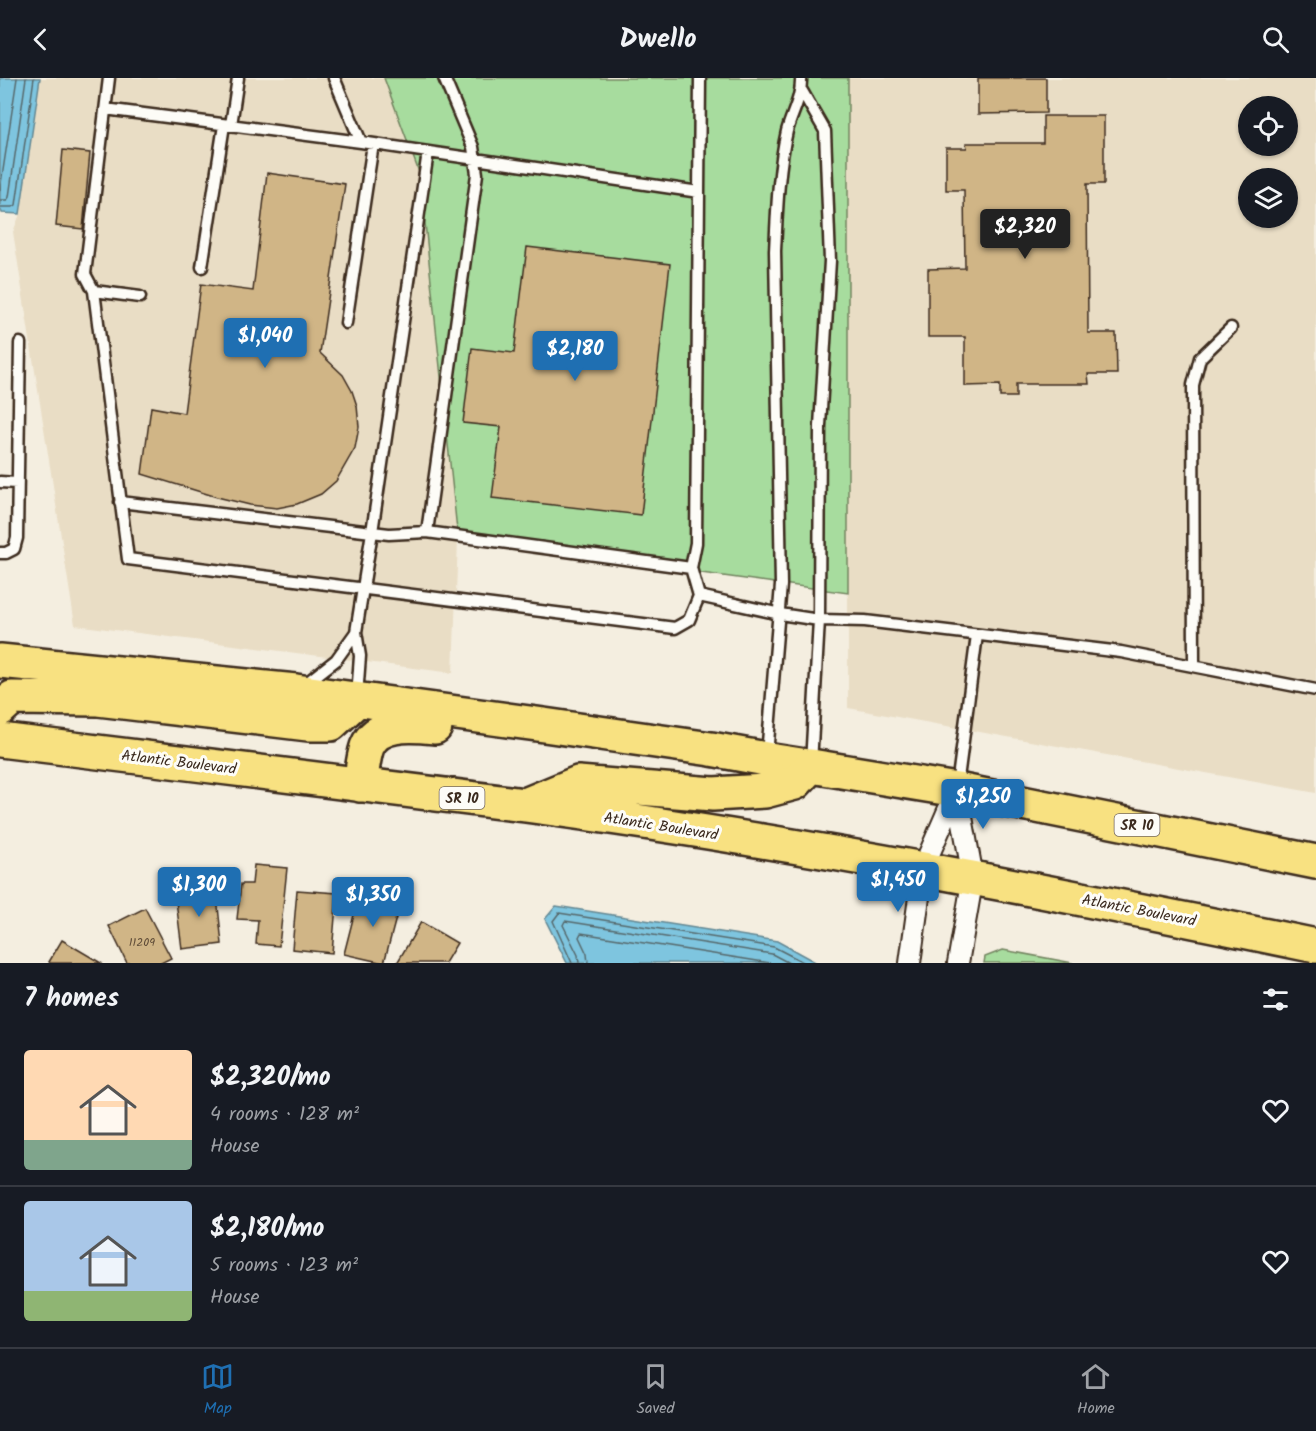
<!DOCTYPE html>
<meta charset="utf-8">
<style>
body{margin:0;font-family:Kalam,sans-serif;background:#242831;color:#f1f3f6;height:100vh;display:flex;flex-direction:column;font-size:22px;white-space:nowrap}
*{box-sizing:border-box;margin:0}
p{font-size:20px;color:#9ea1a6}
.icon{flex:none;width:33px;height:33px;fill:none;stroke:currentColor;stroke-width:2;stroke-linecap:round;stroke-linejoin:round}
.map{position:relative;height:885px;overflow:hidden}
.side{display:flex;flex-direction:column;background:#171b24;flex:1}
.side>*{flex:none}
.controls{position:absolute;left:1238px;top:18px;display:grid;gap:12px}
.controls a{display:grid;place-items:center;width:60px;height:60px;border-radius:50%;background:#171b24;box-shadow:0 2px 4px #0004;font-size:30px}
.price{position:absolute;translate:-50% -51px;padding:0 14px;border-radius:6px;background:#1f6fb2;color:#fff;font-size:20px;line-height:39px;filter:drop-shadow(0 2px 3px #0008)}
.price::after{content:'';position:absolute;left:50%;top:36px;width:18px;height:14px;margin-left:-9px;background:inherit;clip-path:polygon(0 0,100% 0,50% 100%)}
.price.active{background:#222;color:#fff}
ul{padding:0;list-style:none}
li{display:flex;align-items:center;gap:18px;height:150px;padding:0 24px}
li+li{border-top:2px solid #363941}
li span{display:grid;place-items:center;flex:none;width:168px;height:120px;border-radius:6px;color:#555}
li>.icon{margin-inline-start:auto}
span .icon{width:72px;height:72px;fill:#fffc;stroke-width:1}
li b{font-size:26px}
h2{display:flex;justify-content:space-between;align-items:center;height:72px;padding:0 24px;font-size:26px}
header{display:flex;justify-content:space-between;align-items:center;height:78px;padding:0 24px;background:#171b24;font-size:27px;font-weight:800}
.menu{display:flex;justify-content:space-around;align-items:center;height:84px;border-top:2px solid #363941;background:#171b24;font-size:16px;color:#9ea1a6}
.menu a{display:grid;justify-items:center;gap:3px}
.menu .active{color:#1f6fb2}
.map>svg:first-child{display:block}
</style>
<header><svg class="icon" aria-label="back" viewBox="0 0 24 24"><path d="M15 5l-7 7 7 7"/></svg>Dwello<svg class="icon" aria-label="search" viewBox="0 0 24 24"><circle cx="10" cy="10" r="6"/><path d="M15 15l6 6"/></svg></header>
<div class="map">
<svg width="1316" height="885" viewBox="0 0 1316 885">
<rect width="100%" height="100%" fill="#f4eee0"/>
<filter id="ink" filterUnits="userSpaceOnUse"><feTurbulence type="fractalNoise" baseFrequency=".0167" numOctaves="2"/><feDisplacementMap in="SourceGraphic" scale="12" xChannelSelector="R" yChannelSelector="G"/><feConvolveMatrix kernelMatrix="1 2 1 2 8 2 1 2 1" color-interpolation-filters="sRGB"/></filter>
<g filter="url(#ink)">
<path fill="#e9ddc5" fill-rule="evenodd" d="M 40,0 L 384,0 L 420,97 L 458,462 L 453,595 L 75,547 L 13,154 L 20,136 Z
M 848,0 L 1316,0 L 1316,715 L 848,630 ZM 1248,28 L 1287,28 L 1287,68 L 1248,68 ZM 1248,100 L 1287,100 L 1287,140 L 1248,140 Z"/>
<path fill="#a7dc9e" stroke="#71835e" stroke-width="1.5" d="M 384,0 L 848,0 L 848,515 L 458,462 L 420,97 Z
M 1003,872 L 1073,885 L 984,885 L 985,879 Z"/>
<path fill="#7ec5df" stroke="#638792" stroke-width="1.5" d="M 0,0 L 40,0 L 20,136 L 2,135 L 0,130 Z
M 556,828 L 777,863 L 817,885 L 567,885 L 545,841 Z"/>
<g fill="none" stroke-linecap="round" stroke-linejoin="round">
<path stroke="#56686b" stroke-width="1.5" d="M 0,112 L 17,0
M 0,122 L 7,122 L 9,119 L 26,0
M 0,129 L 13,129 L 16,127 L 34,0
M 572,885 L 553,843 L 559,835 L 774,869 L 805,885
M 579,885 L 578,877 L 563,847 L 565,843 L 772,876 L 789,885
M 588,885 L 587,876 L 579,859 L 581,855 L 770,885"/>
</g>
<path fill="#d0b586" stroke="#3b2a1e" stroke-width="1.5" d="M 978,0 L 1046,0 L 1046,35 L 978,36 Z
M 1043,38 L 1104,38 L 1104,106 L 1087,106 L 1088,255 L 1116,255 L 1117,296 L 1088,296 L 1089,306 L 1016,306 L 1016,319 L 1000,319 L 1000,307 L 965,308 L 965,259 L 928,259 L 928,191 L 965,190 L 964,112 L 946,112 L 946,70 L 967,70 L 966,65 L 1043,65 Z
M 63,72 L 90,75 L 83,151 L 56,148 Z
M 267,95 L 345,106 L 320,275 L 343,297 L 352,313 L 357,328 L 359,349 L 355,370 L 336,403 L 321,416 L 297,426 L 277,430 L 250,427 L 217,419 L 142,396 L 151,329 L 184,335 L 201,206 L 253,213 Z
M 527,169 L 670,186 L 641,437 L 492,420 L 501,349 L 463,345 L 472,270 L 514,275 Z
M 254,787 L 287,790 L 279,868 L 256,866 L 258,842 L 237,841 L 241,806 L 252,806 Z
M 216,810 L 222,866 L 182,871 L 175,815 Z
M 297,812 L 337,815 L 332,875 L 292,871 Z
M 380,815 L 401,821 L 384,885 L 344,876 L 358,821 L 378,826 Z
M 145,830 L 171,880 L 161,885 L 127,885 L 109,848 Z
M 421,844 L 457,865 L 445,885 L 397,885 Z
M 62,862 L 101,885 L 50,885 L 49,884 Z"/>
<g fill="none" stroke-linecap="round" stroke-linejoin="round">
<g stroke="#3b2a1e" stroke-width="15">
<path id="service" d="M 109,0 L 85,196 L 94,213 L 140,219
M 334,0 L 361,64
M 802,13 L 825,53 L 830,183 L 820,348 L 819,542 L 811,686
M 105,31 L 361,64 L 699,114
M 231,47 L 238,0
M 202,189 L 224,47
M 94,213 L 128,481 L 675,550 L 689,542 L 699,518
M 346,245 L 373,66
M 0,404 L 17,405
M 120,424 L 372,454 L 428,74
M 427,454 L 691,490 L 699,518 L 780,536 L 819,542 L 865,543 L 1121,574 L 1316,612
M 0,475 L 6,475 L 14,471 L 17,460 L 20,265
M 691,490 L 696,465 L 700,0
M 1194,587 L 1193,307 L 1200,280 L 1231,250
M 304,607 L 336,582 L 356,554
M 357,618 L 360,578 L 356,554 L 372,454 L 389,456 L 427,454 L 477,96 L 473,69 L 444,0
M 767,677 L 781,507 L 775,173 C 777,134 778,92 787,53 C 792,35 802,19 801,0
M 957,708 L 977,557"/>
</g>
<g stroke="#3b2a1e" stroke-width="24">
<path id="minor" d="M 957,712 L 973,799 L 958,885
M 910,885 L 923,790 L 957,712"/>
</g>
<g stroke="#3b2a1e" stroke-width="36">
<path id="primary" d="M 766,681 L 811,688"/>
</g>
<g stroke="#3b2a1e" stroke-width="38">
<path id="trunk" d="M 0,583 L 296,613 L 537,646 L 711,671 L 766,681
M 0,631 L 12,620 L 98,621 L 308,646 L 331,646 L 357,622
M 0,662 C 175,684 350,704 525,727 C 790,763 1054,814 1316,868
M 360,707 C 362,695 363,681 367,669 C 377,643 413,647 435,649
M 525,727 L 578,705 L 713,716 L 765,713 L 795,705 L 811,688 L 957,712 L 1316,784"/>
</g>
<use href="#service" stroke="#fdfcf7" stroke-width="10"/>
<use href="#minor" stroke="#fdfcf7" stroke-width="20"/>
<use href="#primary" stroke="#f8e181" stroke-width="32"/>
<use href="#trunk" stroke="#f8e181" stroke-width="33"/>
</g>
</g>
<g text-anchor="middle" stroke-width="6" stroke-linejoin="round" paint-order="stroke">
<g font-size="12" fill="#604d38">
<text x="142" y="868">11209</text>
</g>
<g fill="#fdfcf7" stroke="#75695f" stroke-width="1.5">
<rect x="439.5" y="709" width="45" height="22" rx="4.5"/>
<rect x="1114.5" y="736" width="45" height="22" rx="4.5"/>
</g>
<g font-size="14" font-weight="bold" fill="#3b2a1e">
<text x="462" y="725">SR 10</text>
<text x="1137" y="752">SR 10</text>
</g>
<g font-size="15" fill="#3b2a1e" stroke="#fdfcf7">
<text transform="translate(179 684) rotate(7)" y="5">Atlantic Boulevard</text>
<text transform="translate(661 748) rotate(9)" y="5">Atlantic Boulevard</text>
<text transform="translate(1139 832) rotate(11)" y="5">Atlantic Boulevard</text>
</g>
</g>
</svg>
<div class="controls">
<a><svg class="icon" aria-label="locate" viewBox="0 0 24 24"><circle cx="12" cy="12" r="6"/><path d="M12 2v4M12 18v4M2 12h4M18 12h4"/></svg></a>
<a><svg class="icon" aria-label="layers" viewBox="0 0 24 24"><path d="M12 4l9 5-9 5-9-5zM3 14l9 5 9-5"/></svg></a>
</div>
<b class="price active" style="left:1025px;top:182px">$2,320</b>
<b class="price" style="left:265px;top:291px">$1,040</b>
<b class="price" style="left:575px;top:304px">$2,180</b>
<b class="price" style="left:983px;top:752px">$1,250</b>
<b class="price" style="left:898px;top:835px">$1,450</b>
<b class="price" style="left:199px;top:840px">$1,300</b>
<b class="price" style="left:373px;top:850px">$1,350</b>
</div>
<section class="side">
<h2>7 homes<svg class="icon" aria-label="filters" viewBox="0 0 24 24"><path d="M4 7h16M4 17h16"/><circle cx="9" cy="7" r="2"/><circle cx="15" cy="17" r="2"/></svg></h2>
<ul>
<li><span style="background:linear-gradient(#ffd9b3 75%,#7fa58c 0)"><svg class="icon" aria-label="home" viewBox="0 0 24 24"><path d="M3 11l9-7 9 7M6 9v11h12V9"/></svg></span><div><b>$2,320/mo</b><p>4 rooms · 128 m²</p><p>House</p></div><svg class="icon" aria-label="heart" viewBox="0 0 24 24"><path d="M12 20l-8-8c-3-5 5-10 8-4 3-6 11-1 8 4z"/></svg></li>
<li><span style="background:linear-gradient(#a9c7e8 75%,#8fb573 0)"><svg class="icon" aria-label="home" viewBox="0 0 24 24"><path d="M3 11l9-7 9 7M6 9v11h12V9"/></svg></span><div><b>$2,180/mo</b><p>5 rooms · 123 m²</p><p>House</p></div><svg class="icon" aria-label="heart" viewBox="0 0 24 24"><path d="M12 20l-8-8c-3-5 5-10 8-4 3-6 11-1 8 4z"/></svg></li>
</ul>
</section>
<nav class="menu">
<a class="active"><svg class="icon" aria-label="map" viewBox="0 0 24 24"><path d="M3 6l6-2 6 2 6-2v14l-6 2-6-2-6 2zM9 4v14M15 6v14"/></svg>Map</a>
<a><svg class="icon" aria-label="saved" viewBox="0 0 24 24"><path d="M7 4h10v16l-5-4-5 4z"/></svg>Saved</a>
<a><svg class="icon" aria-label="home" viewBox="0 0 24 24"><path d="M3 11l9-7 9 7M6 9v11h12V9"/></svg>Home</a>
</nav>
